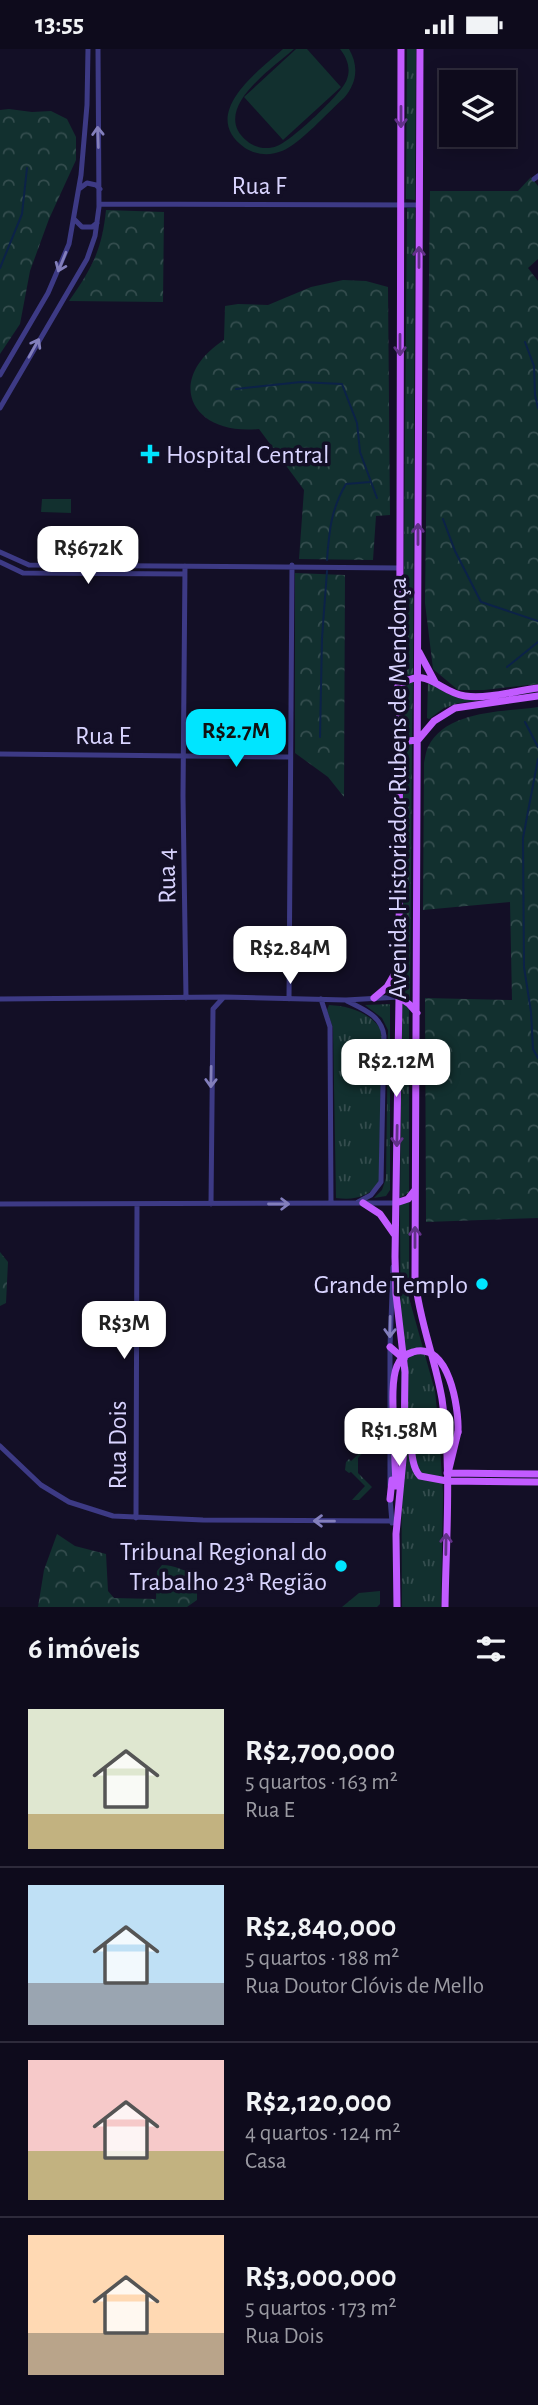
<!DOCTYPE html>
<html lang="pt">
<meta charset="utf-8">
<style>
body{margin:0;font-family:"Alegreya Sans",sans-serif;background:#1c1929;color:#f1f3f6;height:100vh;display:flex;flex-direction:column;font-size:26px;white-space:nowrap}
*{box-sizing:border-box;margin:0}
p{font-size:23px;color:#9b9ba3}
.icon{flex:none;width:38px;height:38px;fill:none;stroke:currentColor;stroke-width:2;stroke-linecap:round;stroke-linejoin:round}
.map{position:relative;height:1558px;overflow:hidden}
.panel{display:flex;flex-direction:column;background:#0e0b1c;flex:1}
.panel>*{flex:none}
.buttons{position:absolute;left:439px;top:21px;display:grid;gap:14px}
.buttons a{display:grid;place-items:center;width:77px;height:77px;border-radius:0px;background:#0e0b1c;box-shadow:0 4px 18px #0003,0 0 0 2px #2e2b3b;font-size:35px}
.price{position:absolute;translate:-50% -60px;padding:0 16px;border-radius:14px;background:#fff;color:#222;font-size:23px;line-height:46px;filter:drop-shadow(0 2px 4px #0008)}
.price::after{content:'';position:absolute;left:50%;top:42px;width:21px;height:16px;margin-left:-10px;background:inherit;clip-path:polygon(0 0,100% 0,50% 100%)}
.price.current{background:#00e5ff;color:#111}
ul{padding:0;list-style:none}
li{display:flex;align-items:center;gap:21px;height:175px;padding:0 28px}
li+li{border-top:2px solid #2e2b3b}
li span{display:grid;place-items:center;flex:none;width:196px;height:140px;border-radius:0px;color:#555}
li>.icon{margin-inline-start:auto}
span .icon{width:84px;height:84px;fill:#fffc;stroke-width:1}
li b{font-size:30px}
h2{display:flex;justify-content:space-between;align-items:center;height:84px;padding:0 28px;font-size:30px}
.status{display:flex;justify-content:space-between;align-items:center;height:49px;padding:0 35px;background:#0e0b1c;direction:ltr}
.status svg{height:19px;fill:currentColor}
.map>svg:first-child{display:block}
</style>
<div class="status"><b>13:55</b><svg viewBox="0 0 49 12"><path d="M0 12V9h3v3zM5 12V6h3v6zM10 12V3h3v9zM15 12V0h3v12zM26 1h20v11H26zM47 4h2v5h-2z"/></svg></div>
<div class="map">
<svg width="538" height="1558" viewBox="0 0 538 1558">
<defs>
<pattern id="grass-tufts" width="24" height="20" patternUnits="userSpaceOnUse" patternTransform="scale(1.75)"><rect width="24" height="20" fill="#12302f"/><path d="M3 7l-1-3M5 7V3M7 7l1-3M15 17l-1-3M17 17v-4M19 17l1-3" fill="none" stroke="#344d4e"/></pattern>
<pattern id="forest-crowns" width="20" height="18" patternUnits="userSpaceOnUse" patternTransform="scale(1.75)"><rect width="20" height="18" fill="#12302f"/><path d="M2 6a3 3 0 1 1 6 0M12 15a3 3 0 1 1 6 0" fill="none" stroke="#344d4e"/></pattern>
</defs>
<rect width="100%" height="100%" fill="#130f26"/>
<path fill="url(#grass-tufts)" d="M 407,0 L 416,0 L 415,151 L 406,150 Z
M 407,159 L 415,159 L 413,626 L 403,627 Z
M 413,631 L 412,691 L 403,688 L 403,637 Z
M 428,633 L 450,646 L 536,643 L 459,654 L 444,659 L 429,670 L 427,669 Z
M 402,694 L 412,694 L 410,952 L 401,946 Z
M 402,953 L 409,960 L 409,1143 L 400,1149 Z
M 390,955 L 390,1141 L 386,1147 L 374,1149 L 382,1141 L 386,1129 L 388,981 L 382,969 L 365,956 Z
M 329,956 C 349,957 370,963 382,982 L 379,1133 C 368,1149 354,1151 336,1149 L 333,979 L 327,961 Z
M 409,1152 L 409,1249 L 435,1342 L 439,1381 L 443,1445 L 441,1558 L 402,1558 L 400,1155 Z
M 366,1398 L 367,1399 L 358,1409 L 358,1424 L 372,1438 L 359,1451 L 352,1451 L 365,1437 L 351,1423 L 349,1424 L 345,1421 L 346,1413 L 349,1410 L 351,1412 Z
M 380,1542 L 380,1555 L 377,1558 L 342,1558 L 359,1544 Z"/>
<path fill="url(#forest-crowns)" d="M 9,60 L 32,63 L 51,62 L 67,70 L 76,88 L 76,111 L 49,170 L 30,222 L 20,275 L 0,305 L 0,61 Z
M 531,128 L 538,137 L 538,210 L 528,219 L 538,232 L 538,635 L 484,641 L 458,641 L 433,620 L 425,554 L 430,142 L 518,142 Z
M 106,161 L 164,163 L 163,253 L 69,252 C 92,219 102,201 106,161 Z
M 343,231 L 366,232 L 388,238 L 390,466 L 376,467 L 373,511 L 299,510 L 304,441 L 259,380 C 190,387 164,330 224,291 L 225,257 L 238,255 L 268,256 L 311,238 Z
M 295,524 L 345,526 L 344,748 L 328,728 L 295,704 Z
M 538,658 L 538,1169 L 426,1173 L 425,949 L 512,951 L 510,853 L 423,861 L 424,714 C 425,709 426,702 428,698 C 446,661 504,663 538,658 Z
M 0,1203 L 8,1213 L 6,1254 L 0,1257 Z
M 57,1485 L 75,1497 L 106,1505 L 108,1542 L 114,1549 L 156,1550 L 157,1522 L 162,1516 C 173,1516 189,1522 197,1529 L 197,1551 L 187,1558 L 38,1558 L 44,1521 Z"/>
<path fill="#12302f" d="M 283,0 L 294,0 C 273,19 209,61 247,92 C 255,99 267,101 277,97 C 290,93 344,43 347,30 C 351,19 347,9 340,0 L 349,0 C 359,17 357,34 344,49 C 328,63 300,95 282,102 C 270,107 256,106 245,99 C 198,66 258,22 283,0 Z
M 296,0 L 307,0 L 341,38 L 283,91 L 244,48 Z
M 42,450 L 71,450 L 71,464 L 41,463 Z"/>
<g fill="none" stroke-linecap="round" stroke-linejoin="round">
<path stroke="#0c2248" stroke-width="2" d="M 0,219 L 22,165 L 27,119
M 525,293 L 534,317 L 535,346 L 538,359
M 236,340 L 301,333 L 342,335 L 357,374 L 360,403 L 377,449
M 443,470 L 455,502 L 481,553 L 538,572
M 327,511 C 329,483 331,460 346,435 L 370,433
M 507,618 L 538,593
M 525,673 L 538,698
M 320,688 L 322,589 L 327,522
M 538,710 L 523,789 L 524,918 L 531,963 L 533,1000 L 538,1009"/>
<path stroke="#3d3a85" stroke-width="5" d="M 534,130 L 538,127
M 79,140 L 87,134 L 96,136 L 100,140
M 99,155 L 419,156
M 74,170 L 82,178 L 92,178 L 97,174
M 0,326 L 48,244 L 69,195 L 81,126 L 87,56 L 88,0
M 0,359 L 87,210 L 95,187 L 99,158 L 98,0
M 0,503 L 29,516 L 400,519
M 0,513 L 23,524 L 185,525
M 185,517 L 183,747 L 186,949
M 0,705 L 289,708
M 0,950 L 224,948 L 346,951 L 399,948
M 289,950 L 292,516
M 321,950 L 330,978 L 331,1154
M 347,952 C 363,960 382,967 384,987 L 381,1133 L 371,1146 L 358,1153
M 0,1155 L 396,1154
M 211,1155 L 213,960 L 223,949
M 0,1397 L 41,1436 L 69,1453 L 113,1467 L 203,1471 L 392,1472
M 390,1436 L 390,1298 L 393,1218
M 390,1449 L 392,1474
M 136,1469 L 137,1156"/>
<path stroke="#c25bff" stroke-width="7" d="M 420,0 L 415,1230 C 419,1271 435,1309 442,1350 C 452,1418 446,1489 445,1558
M 419,603 L 435,633
M 398,637 C 427,615 438,643 465,647 C 488,650 515,642 538,639
M 398,687 L 408,692 L 418,691 L 434,672 L 455,659 L 538,647
M 399,948 L 409,955 L 417,964
M 374,949 L 387,938 L 398,919
M 363,1154 L 380,1165 L 394,1185
M 396,1154 L 408,1150 L 415,1141
M 390,1298 L 404,1310
M 407,1365 C 413,1383 408,1415 420,1427 L 447,1432 L 538,1433
M 394,1389 L 396,1437
M 449,1420 L 458,1383
M 447,1424 L 538,1425
M 390,1450 L 392,1431
M 397,1558 L 396,1485 L 404,1400 L 405,1323 L 396,1245 L 395,1208 L 399,948 L 401,0"/>
<path stroke="#c25bff" stroke-width="7" d="M 394,1389 C 394,1370 390,1334 397,1317 C 400,1310 405,1305 413,1303 C 449,1292 459,1359 458,1383"/>
</g>
<defs><path id="oneway-shaft" d="M-6 0H5M1.5-3L5.5 0L1.5 3" fill="none" stroke-width="1.6" stroke-linecap="round" stroke-linejoin="round" transform="scale(1.75)"/></defs>
<g stroke="#623188">
<use href="#oneway-shaft" transform="translate(401 68) rotate(90)"/>
<use href="#oneway-shaft" transform="translate(419 208) rotate(-90)"/>
<use href="#oneway-shaft" transform="translate(400 296) rotate(90)"/>
<use href="#oneway-shaft" transform="translate(418 485) rotate(-90)"/>
<use href="#oneway-shaft" transform="translate(397 1087) rotate(91)"/>
<use href="#oneway-shaft" transform="translate(415 1188) rotate(-90)"/>
<use href="#oneway-shaft" transform="translate(446 1495) rotate(-89)"/>
</g>
<g stroke="#837fbc">
<use href="#oneway-shaft" transform="translate(98 88) rotate(-92)"/>
<use href="#oneway-shaft" transform="translate(62 213) rotate(112)"/>
<use href="#oneway-shaft" transform="translate(34 299) rotate(-61)"/>
<use href="#oneway-shaft" transform="translate(211 1028) rotate(91)"/>
<use href="#oneway-shaft" transform="translate(279 1155)"/>
<use href="#oneway-shaft" transform="translate(390 1278) rotate(91)"/>
<use href="#oneway-shaft" transform="translate(324 1472) rotate(-179)"/>
</g>
<g fill="#00e5ff" stroke="#130f26" stroke-width="2.5">
<path d="M146.5 394.5h7v7h7v7h-7v7h-7v-7h-7v-7h7z"/>
<circle cx="482" cy="1235" r="7"/>
<circle cx="341" cy="1517" r="7"/>
</g>
<g text-anchor="middle" stroke-width="7" stroke-linejoin="round" paint-order="stroke">
<g font-size="26" fill="#d9d4ff" stroke="#130f26">
<text x="259" y="145">Rua F</text>
<text x="103" y="695">Rua E</text>
<text transform="translate(397 739) rotate(-90)" y="9">Avenida Historiador Rubens de Mendonça</text>
<text transform="translate(166 827) rotate(-91)" y="9">Rua 4</text>
<text transform="translate(117 1396) rotate(-90)" y="9">Rua Dois</text>
</g>
<g font-size="26" fill="#d9d4ff" stroke="#130f26" text-anchor="end">
<text x="166" y="414" text-anchor="start">Hospital Central</text>
<text x="468" y="1244">Grande Templo</text>
<text x="327" y="1511">Tribunal Regional do<tspan x="327" dy="30">Trabalho 23ª Região</tspan></text>
</g>
</g>
</svg>
<div class="buttons">
<a><svg class="icon" aria-label="layers" viewBox="0 0 24 24"><path d="M12 4l9 5-9 5-9-5zM3 14l9 5 9-5"/></svg></a>
</div>
<b class="price" style="left:88px;top:537px">R$672K</b>
<b class="price current" style="left:236px;top:720px">R$2.7M</b>
<b class="price" style="left:290px;top:937px">R$2.84M</b>
<b class="price" style="left:396px;top:1050px">R$2.12M</b>
<b class="price" style="left:124px;top:1312px">R$3M</b>
<b class="price" style="left:399px;top:1419px">R$1.58M</b>
</div>
<section class="panel">
<h2>6 imóveis<svg class="icon" aria-label="filters" viewBox="0 0 24 24"><path d="M4 7h16M4 17h16"/><circle cx="9" cy="7" r="2"/><circle cx="15" cy="17" r="2"/></svg></h2>
<ul>
<li><span style="background:linear-gradient(#dfe7d0 75%,#c2b280 0)"><svg class="icon" aria-label="home" viewBox="0 0 24 24"><path d="M3 11l9-7 9 7M6 9v11h12V9"/></svg></span><div><b>R$2,700,000</b><p>5 quartos · 163 m²</p><p>Rua E</p></div></li>
<li><span style="background:linear-gradient(#bfe0f5 70%,#9aa5b1 0)"><svg class="icon" aria-label="home" viewBox="0 0 24 24"><path d="M3 11l9-7 9 7M6 9v11h12V9"/></svg></span><div><b>R$2,840,000</b><p>5 quartos · 188 m²</p><p>Rua Doutor Clóvis de Mello</p></div></li>
<li><span style="background:linear-gradient(#f6c9c9 65%,#c2b280 0)"><svg class="icon" aria-label="home" viewBox="0 0 24 24"><path d="M3 11l9-7 9 7M6 9v11h12V9"/></svg></span><div><b>R$2,120,000</b><p>4 quartos · 124 m²</p><p>Casa</p></div></li>
<li><span style="background:linear-gradient(#ffd9b3 70%,#b9a48a 0)"><svg class="icon" aria-label="home" viewBox="0 0 24 24"><path d="M3 11l9-7 9 7M6 9v11h12V9"/></svg></span><div><b>R$3,000,000</b><p>5 quartos · 173 m²</p><p>Rua Dois</p></div></li>
</ul>
</section>
